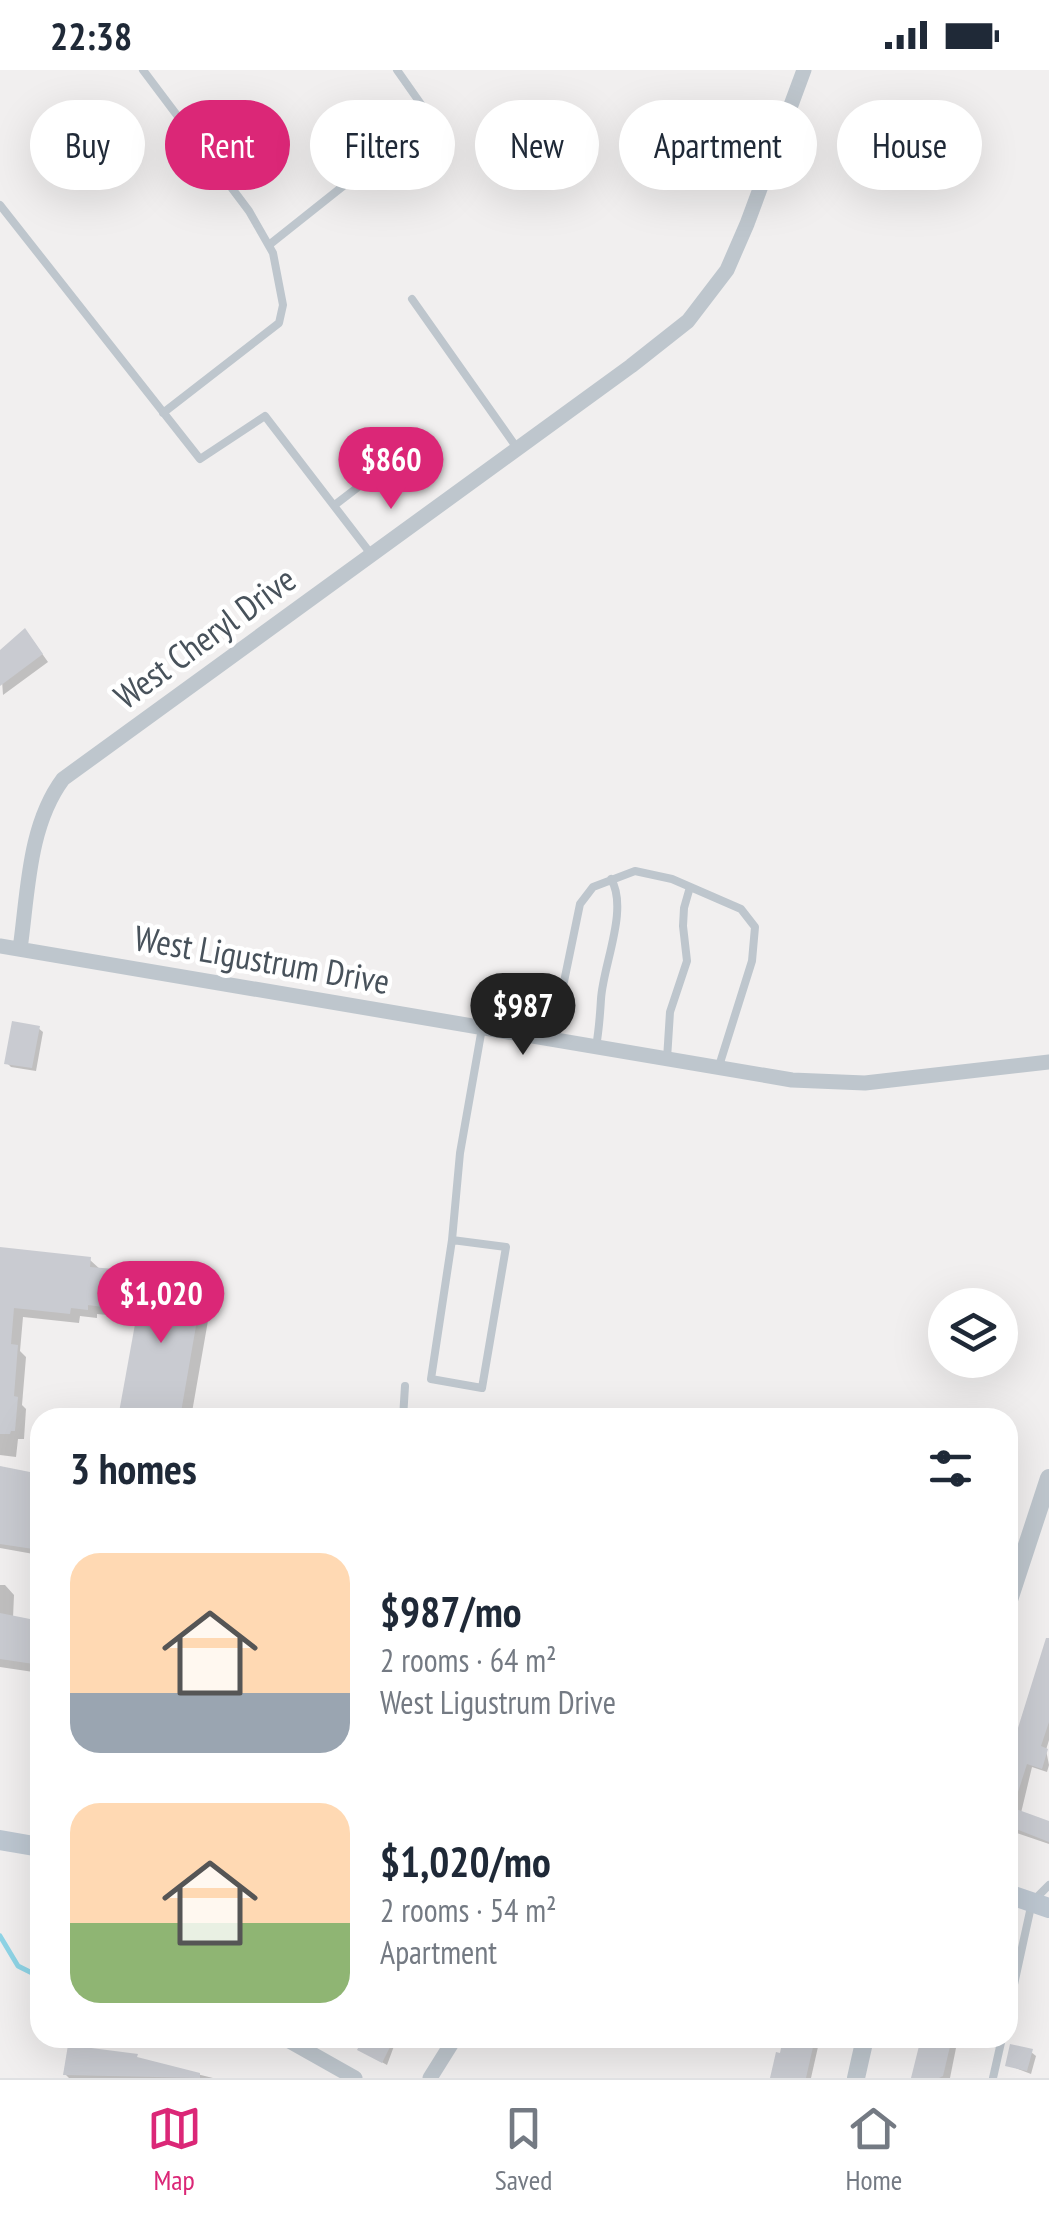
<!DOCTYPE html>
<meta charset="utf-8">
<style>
body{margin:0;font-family:"PT Sans Narrow",sans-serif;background:#f2f2f3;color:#1f2937;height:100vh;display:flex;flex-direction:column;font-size:38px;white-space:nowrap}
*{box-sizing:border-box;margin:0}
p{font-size:32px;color:#747a83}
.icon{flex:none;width:55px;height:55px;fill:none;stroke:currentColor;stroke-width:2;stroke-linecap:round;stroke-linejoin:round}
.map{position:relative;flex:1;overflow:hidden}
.side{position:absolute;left:30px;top:1338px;width:988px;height:640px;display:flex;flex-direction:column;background:#fff;border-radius:30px;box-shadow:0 10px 40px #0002}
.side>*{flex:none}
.guide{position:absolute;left:30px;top:30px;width:990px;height:90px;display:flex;gap:20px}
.tools{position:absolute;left:928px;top:1218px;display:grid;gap:20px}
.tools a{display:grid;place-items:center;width:90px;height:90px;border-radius:50%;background:#fff;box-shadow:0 10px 40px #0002;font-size:50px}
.price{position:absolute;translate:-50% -85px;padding:0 22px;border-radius:35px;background:#db2777;color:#fff;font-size:32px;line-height:65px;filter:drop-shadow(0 2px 5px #0008)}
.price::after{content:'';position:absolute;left:50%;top:60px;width:30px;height:22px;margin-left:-15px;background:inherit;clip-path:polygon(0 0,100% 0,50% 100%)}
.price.selected{background:#222;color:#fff}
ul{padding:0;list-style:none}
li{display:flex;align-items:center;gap:30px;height:250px;padding:0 40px}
li span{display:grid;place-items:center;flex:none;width:280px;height:200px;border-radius:30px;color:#555}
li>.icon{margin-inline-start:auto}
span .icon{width:120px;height:120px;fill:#fffc;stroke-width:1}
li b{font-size:42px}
h2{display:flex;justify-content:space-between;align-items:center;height:120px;padding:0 40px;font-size:42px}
.pill{padding:0 35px;border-radius:45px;background:#fff;box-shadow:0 10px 40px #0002;font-size:35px;line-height:90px}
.pill.selected{background:#db2777;color:#fff}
.status{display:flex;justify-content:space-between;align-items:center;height:70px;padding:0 50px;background:#fff;direction:ltr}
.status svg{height:28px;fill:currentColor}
.tab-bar{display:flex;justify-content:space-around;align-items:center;height:140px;border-top:2px solid #e0e1e3;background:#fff;font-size:28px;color:#747a83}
.tab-bar a{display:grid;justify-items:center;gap:5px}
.tab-bar .selected{color:#db2777}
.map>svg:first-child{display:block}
</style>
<div class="status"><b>22:38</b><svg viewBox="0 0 49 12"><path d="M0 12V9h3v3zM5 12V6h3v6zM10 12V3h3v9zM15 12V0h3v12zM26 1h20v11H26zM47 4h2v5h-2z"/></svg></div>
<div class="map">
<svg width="1049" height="2008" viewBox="0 0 1049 2008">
<rect width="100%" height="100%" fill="#f1efef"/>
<path fill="#0003" d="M 31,568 L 48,592 L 3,625 L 0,581 Z
M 38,958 L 43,962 L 36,1001 L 11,997 L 7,993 Z
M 0,1180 L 90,1190 L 101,1200 L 114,1202 L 124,1211 L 119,1246 L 97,1244 L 97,1248 L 80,1246 L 79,1253 L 23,1247 L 20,1281 L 26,1287 L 22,1335 L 26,1339 L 24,1369 L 18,1369 L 16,1387 L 0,1385 Z
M 203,1212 L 213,1222 L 191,1348 L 121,1348 Z
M 0,1399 L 40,1408 L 39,1485 L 0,1478 Z
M 0,1515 L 5,1515 L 14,1525 L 13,1548 L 40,1554 L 40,1603 L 0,1597 Z
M 1049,1571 L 1049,1670 L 1046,1680 L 1049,1695 L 1047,1702 L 1032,1697 L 1021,1743 L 1049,1753 L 1049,1774 L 1008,1760 L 1008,1705 L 1023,1644 Z
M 366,1968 L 397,1968 L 387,1995 L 360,1980 Z
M 786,1968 L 820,1968 L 811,2008 L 772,2008 Z
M 908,1968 L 958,1968 L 950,2008 L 914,2008 L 921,1975 L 912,1973 Z
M 1031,1982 L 1036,1986 L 1031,2004 L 1008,1995 Z
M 140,1990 L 213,2008 L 69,2008 L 65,2004 Z"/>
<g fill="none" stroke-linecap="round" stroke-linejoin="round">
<path stroke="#8fd5e7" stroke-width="5" d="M 0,1866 L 18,1896 L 40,1907"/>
</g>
<path fill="#c9cbd1" d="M 25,558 L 43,584 L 0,616 L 0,580 Z
M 12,951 L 40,956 L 32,998 L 4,994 Z
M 0,1177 L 91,1187 L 90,1197 L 115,1199 L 110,1238 L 88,1235 L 88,1240 L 71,1238 L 70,1244 L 14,1238 L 11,1274 L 18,1275 L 14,1326 L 18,1327 L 15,1361 L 11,1361 L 10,1364 L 0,1364 Z
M 145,1199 L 204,1210 L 180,1348 L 118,1348 Z
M 0,1396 L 40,1404 L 30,1455 L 37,1456 L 33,1479 L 0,1474 Z
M 0,1543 L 40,1551 L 40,1595 L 0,1589 Z
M 1046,1568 L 1049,1568 L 1049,1652 L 1041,1676 L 1048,1679 L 1042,1699 L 1027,1694 L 1013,1738 L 1049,1751 L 1049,1772 L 1008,1756 L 1008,1690 Z
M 363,1968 L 385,1968 L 393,1971 L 382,1993 L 357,1980 Z
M 783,1968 L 815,1968 L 806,2008 L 770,2008 L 776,1982 L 780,1983 Z
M 921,1968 L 952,1968 L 943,2006 L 939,2008 L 911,2008 Z
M 1010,1974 L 1033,1979 L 1027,2001 L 1005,1996 Z
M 68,1975 L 138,1984 L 137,1987 L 200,2003 L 200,2008 L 63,2005 Z"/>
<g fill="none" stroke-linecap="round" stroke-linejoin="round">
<path stroke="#bec6cd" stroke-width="8" d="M 143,0 L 249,141 L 273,183 L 283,235 L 279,253 L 163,343
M 0,135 L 200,389 L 265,346 L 371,484
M 269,175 L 430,47 L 397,0
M 412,229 L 517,378
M 336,434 L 392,391
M 552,970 L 580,834 L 593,817 L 635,801 L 672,809 L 741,839 L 755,857 L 752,891 L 719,996
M 596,977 C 599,960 600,946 601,929 C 603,895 629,839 611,809
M 667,989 L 670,942 L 687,891 L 683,856 L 684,838 L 690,817
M 452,1170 L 506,1177 L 482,1318 L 431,1309 L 452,1170 L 460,1083 L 482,958
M 403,1348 L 405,1316
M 1008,1942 L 1032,1832 L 1049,1815
M 993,2008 L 1002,1968"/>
<path stroke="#bec6cd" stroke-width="15" d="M 0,876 L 792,1010 L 865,1013 L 1049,992
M 20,879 C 28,823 28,756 63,709 L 631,296 L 688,251 L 727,200 L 747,154 L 804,0
M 284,1968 L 355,2008
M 430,2008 L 455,1968"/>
<path stroke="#bec6cd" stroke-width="18" d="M 1008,1533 L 1049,1408
M 856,2008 L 865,1968"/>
<path stroke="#bdc7d1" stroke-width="20" d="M 0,1770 L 40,1777
M 1008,1824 L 1049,1838"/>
</g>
<g text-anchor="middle" stroke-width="9" stroke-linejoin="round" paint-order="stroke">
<g font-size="35" fill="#48525b" stroke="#fff">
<text transform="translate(205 568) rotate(-36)" y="12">West Cheryl Drive</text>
<text transform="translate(262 890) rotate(10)" y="12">West Ligustrum Drive</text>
</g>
</g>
</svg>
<div class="tools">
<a><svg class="icon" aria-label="layers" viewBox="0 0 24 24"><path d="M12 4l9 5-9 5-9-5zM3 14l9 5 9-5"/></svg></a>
</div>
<b class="price" style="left:391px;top:442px">$860</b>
<b class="price selected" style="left:523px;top:988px">$987</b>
<b class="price" style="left:161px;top:1276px">$1,020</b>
<div class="guide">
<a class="pill">Buy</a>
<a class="pill selected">Rent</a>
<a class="pill">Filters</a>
<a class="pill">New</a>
<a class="pill">Apartment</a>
<a class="pill">House</a>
</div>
<section class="side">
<h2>3 homes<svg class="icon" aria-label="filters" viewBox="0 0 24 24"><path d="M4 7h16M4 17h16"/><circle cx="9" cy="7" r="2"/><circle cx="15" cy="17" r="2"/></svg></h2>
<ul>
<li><span style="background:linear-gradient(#ffd9b3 70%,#9aa5b1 0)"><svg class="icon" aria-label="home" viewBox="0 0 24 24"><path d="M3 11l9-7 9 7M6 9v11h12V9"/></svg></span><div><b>$987/mo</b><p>2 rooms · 64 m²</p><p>West Ligustrum Drive</p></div></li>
<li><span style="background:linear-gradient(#ffd9b3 60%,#8fb573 0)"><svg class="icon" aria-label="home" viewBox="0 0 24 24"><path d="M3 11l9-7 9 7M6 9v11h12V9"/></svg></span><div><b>$1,020/mo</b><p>2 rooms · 54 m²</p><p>Apartment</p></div></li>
</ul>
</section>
</div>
<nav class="tab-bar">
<a class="selected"><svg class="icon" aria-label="map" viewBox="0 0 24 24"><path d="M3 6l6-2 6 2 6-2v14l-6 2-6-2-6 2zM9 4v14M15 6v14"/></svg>Map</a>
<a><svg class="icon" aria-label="saved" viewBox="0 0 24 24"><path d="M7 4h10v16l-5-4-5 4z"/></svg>Saved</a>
<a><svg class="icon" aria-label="home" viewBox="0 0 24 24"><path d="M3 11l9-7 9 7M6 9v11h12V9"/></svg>Home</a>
</nav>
